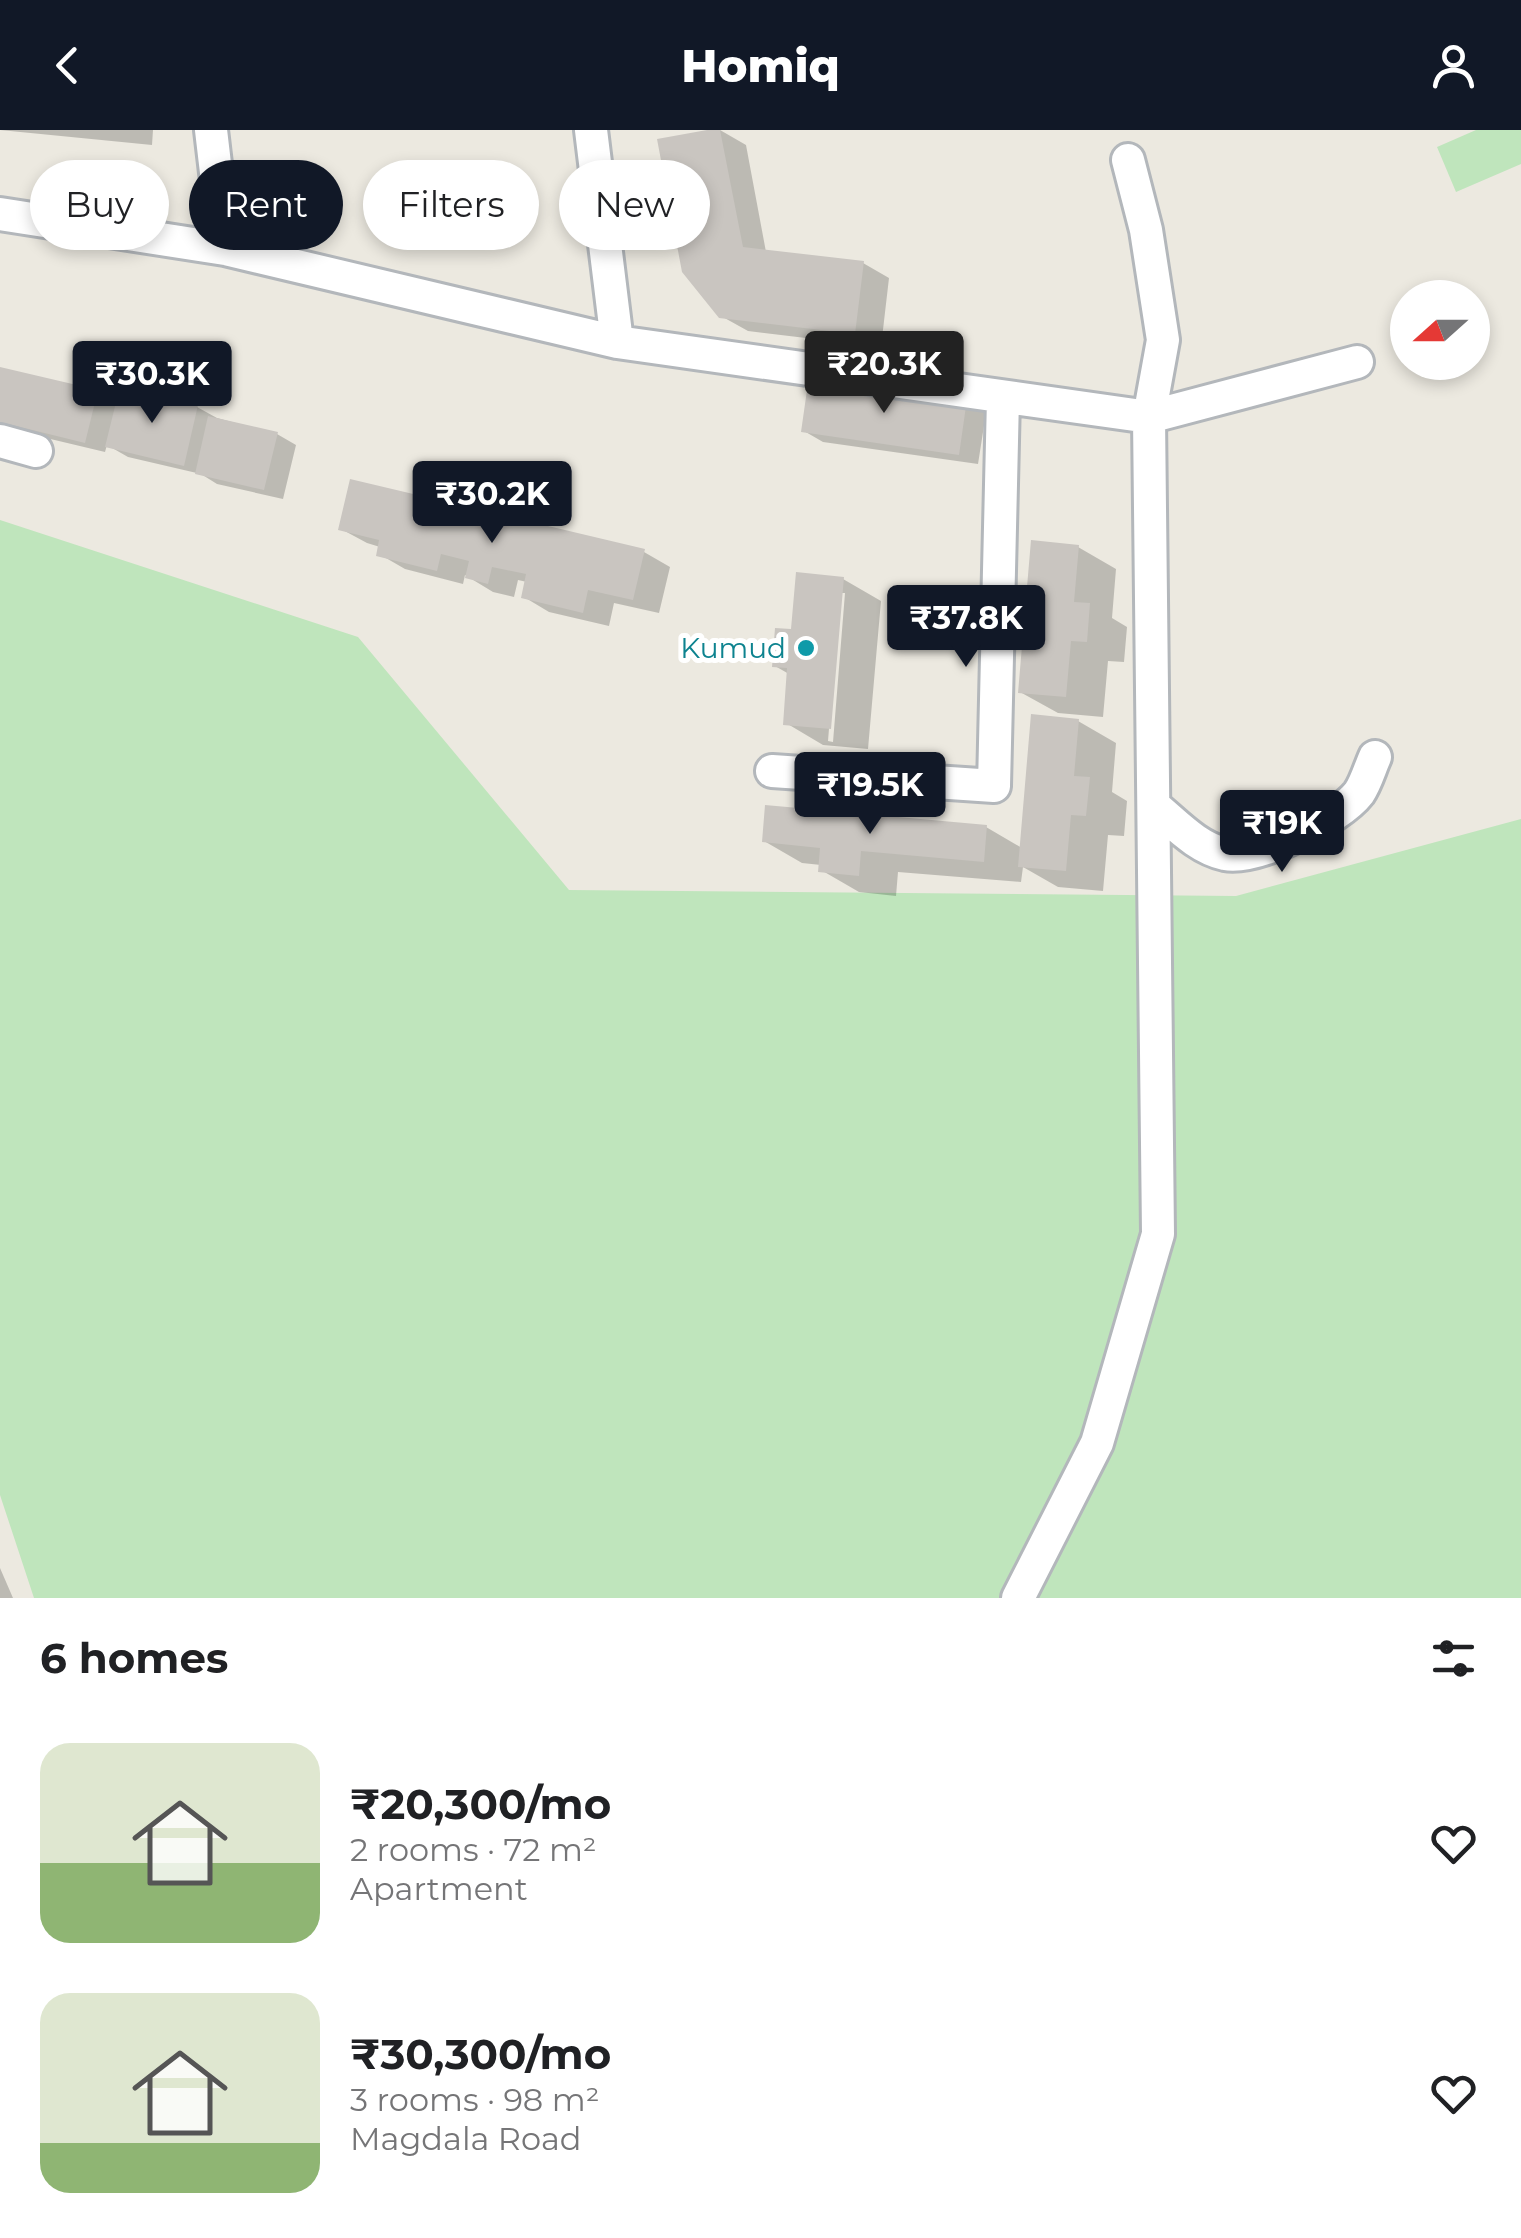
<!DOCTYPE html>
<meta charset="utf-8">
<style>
body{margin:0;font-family:Montserrat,sans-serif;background:#f6f6f6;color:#202124;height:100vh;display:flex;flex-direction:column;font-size:38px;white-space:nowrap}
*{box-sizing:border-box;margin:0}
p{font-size:32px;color:#757577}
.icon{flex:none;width:55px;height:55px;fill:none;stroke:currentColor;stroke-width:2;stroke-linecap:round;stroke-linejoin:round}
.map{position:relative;height:1468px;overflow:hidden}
.drawer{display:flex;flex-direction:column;background:#fff;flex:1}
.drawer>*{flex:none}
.hud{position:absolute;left:30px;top:30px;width:1000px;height:90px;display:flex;gap:20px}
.needle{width:65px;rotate:249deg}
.tools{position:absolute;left:1390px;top:150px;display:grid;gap:20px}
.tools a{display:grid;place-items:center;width:100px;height:100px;border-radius:50%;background:#fff;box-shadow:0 5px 15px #0003;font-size:50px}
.price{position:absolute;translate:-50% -85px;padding:0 22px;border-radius:10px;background:#111827;color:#fff;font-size:32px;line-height:65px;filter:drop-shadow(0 2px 5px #0008)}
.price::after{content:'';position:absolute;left:50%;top:60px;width:30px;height:22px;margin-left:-15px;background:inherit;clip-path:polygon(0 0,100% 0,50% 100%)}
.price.selected{background:#222;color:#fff}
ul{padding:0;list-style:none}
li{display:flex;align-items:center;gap:30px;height:250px;padding:0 40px}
li span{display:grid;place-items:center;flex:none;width:280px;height:200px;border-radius:30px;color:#555}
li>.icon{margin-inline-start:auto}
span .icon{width:120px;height:120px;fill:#fffc;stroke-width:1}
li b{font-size:42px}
h2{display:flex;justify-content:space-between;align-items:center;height:120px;padding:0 40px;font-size:42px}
.pill{padding:0 35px;border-radius:45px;background:#fff;box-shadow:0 5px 15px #0003;font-size:35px;line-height:90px}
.pill.selected{background:#111827;color:#fff}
header{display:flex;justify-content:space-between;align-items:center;height:130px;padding:0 40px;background:#111827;color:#fff;font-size:45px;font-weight:800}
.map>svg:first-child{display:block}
</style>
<header><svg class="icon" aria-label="back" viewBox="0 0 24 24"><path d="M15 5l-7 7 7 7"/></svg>Homiq<svg class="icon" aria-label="person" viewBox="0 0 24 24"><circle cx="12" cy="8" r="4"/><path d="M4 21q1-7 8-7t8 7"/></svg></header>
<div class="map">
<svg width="1521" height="1468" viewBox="0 0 1521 1468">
<rect width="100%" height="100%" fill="#ece9e0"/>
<path fill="#bfe5bc" d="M 1476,0 L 1521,0 L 1521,34 L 1456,62 L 1437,17 Z
M 0,390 L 358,507 L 569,760 L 1236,766 L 1521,689 L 1521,1468 L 34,1468 L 0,1365 Z"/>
<path fill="#0003" fill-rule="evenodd" d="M 0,0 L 153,0 L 152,15 Z
M 720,0 L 746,15 L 766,122 L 863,133 L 889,148 L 881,217 L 748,201 L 721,186 Z
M 0,239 L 97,262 L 118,274 L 197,277 L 217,288 L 277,304 L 296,315 L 283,369 L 217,354 L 201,344 L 128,327 L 107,315 L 105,322 L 0,297 Z
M 966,272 L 986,283 L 978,334 L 823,312 L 804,301 Z
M 341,399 L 644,422 L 670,437 L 659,483 L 614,473 L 609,496 L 549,482 L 524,467 L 527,452 L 518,450 L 514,467 L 493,462 L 465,445 L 463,454 L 405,439 L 379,424 L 380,417 L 367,413 Z
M 1078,417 L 1116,439 L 1112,488 L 1127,497 L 1124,532 L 1108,531 L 1103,587 L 1058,583 L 1020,562 Z
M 843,449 L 881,471 L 868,619 L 823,615 L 786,593 L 789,544 L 775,536 L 793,502 ZM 840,463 L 845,463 L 833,612 L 828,611 Z
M 1078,591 L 1116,613 L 1112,662 L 1127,671 L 1124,706 L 1108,705 L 1103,761 L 1058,757 L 1023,737 L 1021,752 L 898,742 L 896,766 L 859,762 L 821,740 L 821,735 L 802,733 L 764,711 L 986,697 L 1022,718 Z
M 0,1438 L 13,1468 L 0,1468 Z"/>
<path fill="#c9c5c0" d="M 707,0 L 720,0 L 743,117 L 864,131 L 855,204 L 719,188 L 682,142 L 657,9 Z
M 0,237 L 98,260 L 85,313 L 0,292 Z
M 809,246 L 967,269 L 959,325 L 801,302 Z
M 120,256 L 198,275 L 184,336 L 105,317 Z
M 208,286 L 278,302 L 264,360 L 195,344 Z
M 350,349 L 645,419 L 633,470 L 588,460 L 583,483 L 521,468 L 526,444 L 492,437 L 488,454 L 465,448 L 469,431 L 441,424 L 437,441 L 376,426 L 379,410 L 338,400 Z
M 1031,410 L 1079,415 L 1074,472 L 1090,473 L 1087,512 L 1071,511 L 1066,567 L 1018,563 Z
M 796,442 L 844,447 L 831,599 L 783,595 L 787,538 L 772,537 L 775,498 L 791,499 Z
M 1031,584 L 1079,589 L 1074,646 L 1090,647 L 1086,686 L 1071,685 L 1066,741 L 1018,737 Z
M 765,675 L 987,695 L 984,732 L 861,721 L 859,746 L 818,742 L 820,718 L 762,712 Z"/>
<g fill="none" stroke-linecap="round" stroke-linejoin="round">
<g stroke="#b3b7bb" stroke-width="38">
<path id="minor" d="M 211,0 L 225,119
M 591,0 L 617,212
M 0,84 L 225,119 L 617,212 L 1149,287 L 1357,232
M 0,311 L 36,321
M 772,641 L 994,656 L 1003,268
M 1154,676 C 1176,694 1197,718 1225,724 C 1258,730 1339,689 1359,663 C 1366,653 1370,638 1375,627
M 1018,1468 L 1097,1313 L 1158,1104 L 1149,287 L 1163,210 L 1146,100 L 1128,30"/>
</g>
<use href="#minor" stroke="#fff" stroke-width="32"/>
</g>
<circle fill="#0f9aa8" stroke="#fff" stroke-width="4" cx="806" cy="518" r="10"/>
<g text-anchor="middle" stroke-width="10" stroke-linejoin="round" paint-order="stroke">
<g font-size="28" fill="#0d838f" stroke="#fff" text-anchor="end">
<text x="786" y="528">Kumud</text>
</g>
</g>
</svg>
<div class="tools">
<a><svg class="needle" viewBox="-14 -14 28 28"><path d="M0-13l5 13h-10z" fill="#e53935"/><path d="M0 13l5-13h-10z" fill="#757577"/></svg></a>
</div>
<b class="price selected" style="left:884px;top:286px">₹20.3K</b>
<b class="price" style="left:152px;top:296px">₹30.3K</b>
<b class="price" style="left:492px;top:416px">₹30.2K</b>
<b class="price" style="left:966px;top:540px">₹37.8K</b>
<b class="price" style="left:870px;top:707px">₹19.5K</b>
<b class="price" style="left:1282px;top:745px">₹19K</b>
<div class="hud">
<a class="pill">Buy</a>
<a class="pill selected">Rent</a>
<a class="pill">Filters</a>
<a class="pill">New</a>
</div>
</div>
<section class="drawer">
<h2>6 homes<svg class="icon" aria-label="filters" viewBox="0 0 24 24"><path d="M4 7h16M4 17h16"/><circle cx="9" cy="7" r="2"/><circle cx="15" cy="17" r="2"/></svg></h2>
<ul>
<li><span style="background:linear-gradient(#dfe7d0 60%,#8fb573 0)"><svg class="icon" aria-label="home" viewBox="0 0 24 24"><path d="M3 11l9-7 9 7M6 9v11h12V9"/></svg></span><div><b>₹20,300/mo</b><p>2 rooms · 72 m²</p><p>Apartment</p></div><svg class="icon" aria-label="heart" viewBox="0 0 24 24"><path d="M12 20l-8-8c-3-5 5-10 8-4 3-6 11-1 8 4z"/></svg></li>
<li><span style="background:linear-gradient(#dfe7d0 75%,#8fb573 0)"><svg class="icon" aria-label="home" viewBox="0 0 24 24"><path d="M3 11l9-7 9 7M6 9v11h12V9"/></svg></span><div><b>₹30,300/mo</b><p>3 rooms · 98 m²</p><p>Magdala Road</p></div><svg class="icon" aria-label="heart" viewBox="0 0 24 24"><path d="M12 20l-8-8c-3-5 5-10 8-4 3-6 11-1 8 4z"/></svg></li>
</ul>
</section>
